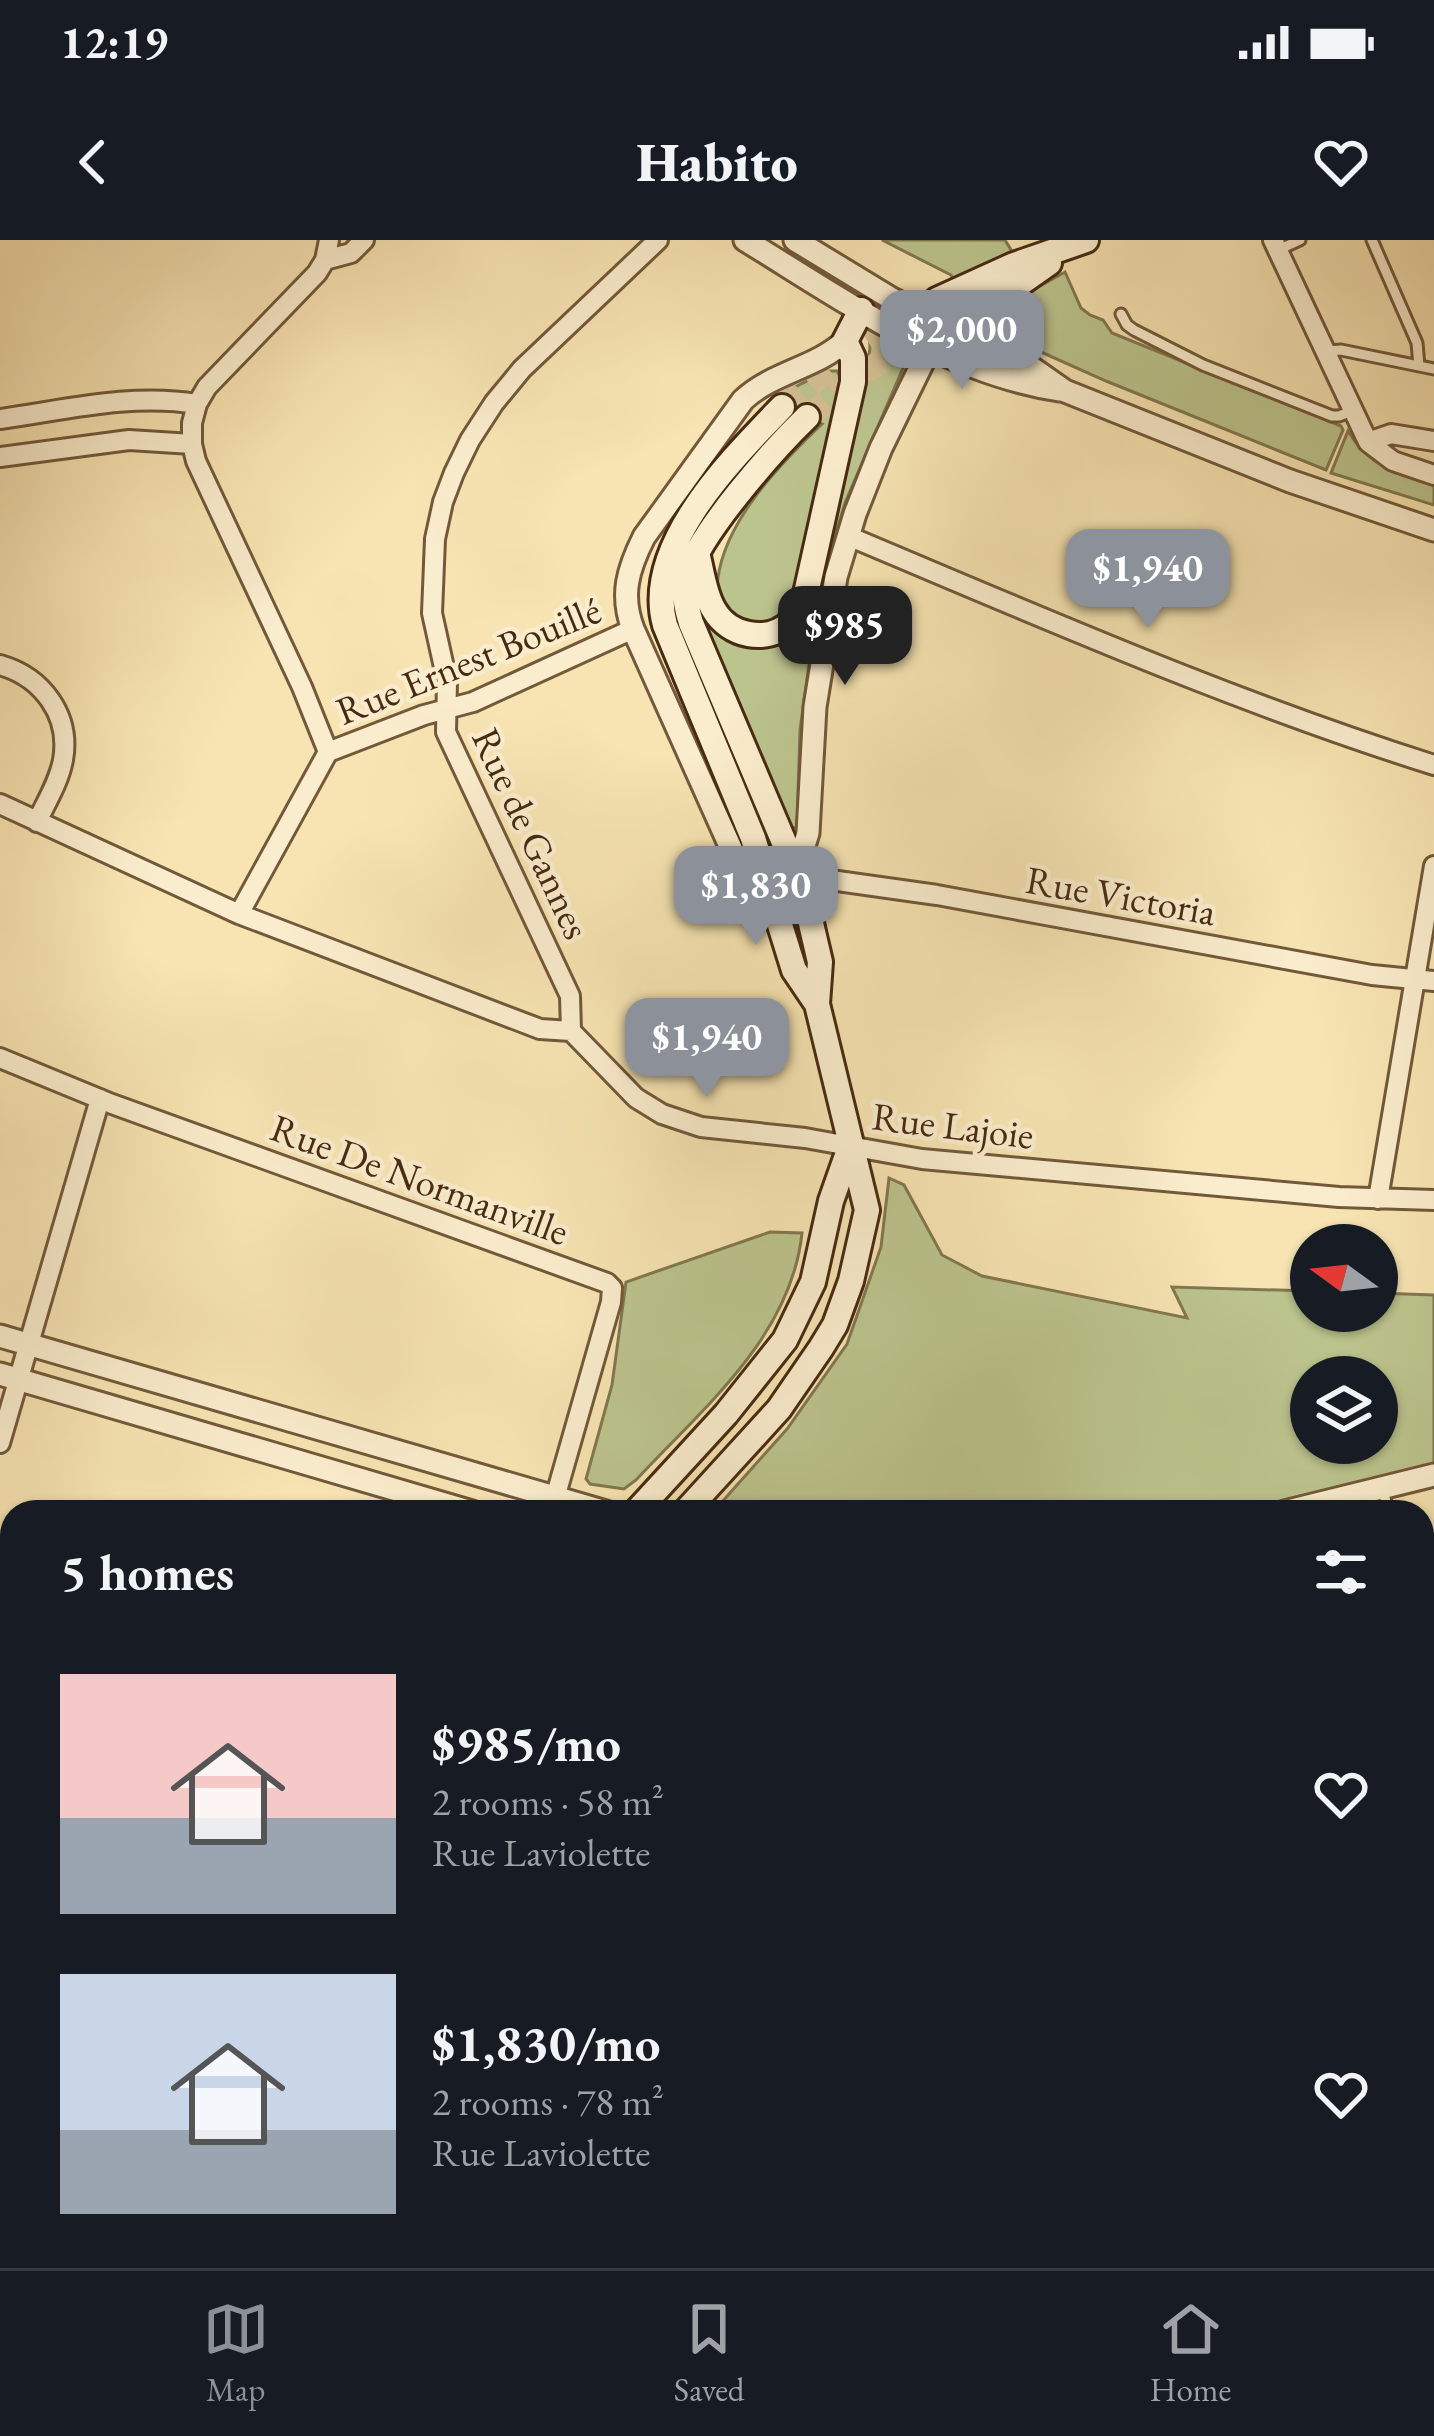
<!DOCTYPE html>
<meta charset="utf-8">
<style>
body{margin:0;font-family:"EB Garamond",serif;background:#242831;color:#f1f3f6;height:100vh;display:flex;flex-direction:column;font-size:45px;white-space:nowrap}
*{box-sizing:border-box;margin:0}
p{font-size:39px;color:#9ea1a6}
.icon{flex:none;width:66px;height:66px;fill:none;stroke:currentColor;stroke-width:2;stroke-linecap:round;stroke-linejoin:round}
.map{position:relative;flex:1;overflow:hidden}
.sheet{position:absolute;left:0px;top:1260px;width:1434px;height:768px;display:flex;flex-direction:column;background:#171b24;border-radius:36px 36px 0 0;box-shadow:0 3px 9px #0004}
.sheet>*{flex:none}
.needle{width:78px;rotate:285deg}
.tools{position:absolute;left:1290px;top:984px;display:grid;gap:24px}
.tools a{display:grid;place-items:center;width:108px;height:108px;border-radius:50%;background:#171b24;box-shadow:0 3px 9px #0004;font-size:60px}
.price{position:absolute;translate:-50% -102px;padding:0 27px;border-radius:24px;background:#8c9099;color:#fff;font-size:39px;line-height:78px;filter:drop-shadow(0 3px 6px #0008)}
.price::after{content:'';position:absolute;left:50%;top:72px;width:36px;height:27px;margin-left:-18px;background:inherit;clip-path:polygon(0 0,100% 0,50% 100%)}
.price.current{background:#222;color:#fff}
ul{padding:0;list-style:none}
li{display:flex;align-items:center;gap:36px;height:300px;padding:0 60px}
li span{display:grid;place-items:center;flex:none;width:336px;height:240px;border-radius:0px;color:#555}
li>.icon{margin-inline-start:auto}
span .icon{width:144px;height:144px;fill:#fffc;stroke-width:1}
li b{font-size:51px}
h2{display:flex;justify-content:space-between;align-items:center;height:144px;padding:0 60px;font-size:51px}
.status{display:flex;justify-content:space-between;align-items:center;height:84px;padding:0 60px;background:#171b24;direction:ltr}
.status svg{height:33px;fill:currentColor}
header{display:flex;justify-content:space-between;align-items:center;height:156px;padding:0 60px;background:#171b24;font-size:54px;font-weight:800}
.tabs{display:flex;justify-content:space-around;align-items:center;height:168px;border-top:3px solid #363941;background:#171b24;font-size:33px;color:#9ea1a6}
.tabs a{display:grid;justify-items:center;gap:6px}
.tabs .current{color:#8c9099}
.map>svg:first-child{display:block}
</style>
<div class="status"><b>12:19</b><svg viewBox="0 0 49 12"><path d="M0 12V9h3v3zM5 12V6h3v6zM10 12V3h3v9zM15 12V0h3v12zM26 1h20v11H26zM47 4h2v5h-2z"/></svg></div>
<header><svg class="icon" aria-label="back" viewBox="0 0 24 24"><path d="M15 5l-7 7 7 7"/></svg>Habito<svg class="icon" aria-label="heart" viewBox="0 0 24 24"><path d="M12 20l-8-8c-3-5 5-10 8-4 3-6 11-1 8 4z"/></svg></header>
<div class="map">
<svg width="1434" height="2028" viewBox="0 0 1434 2028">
<rect width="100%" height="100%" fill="#f7e4b2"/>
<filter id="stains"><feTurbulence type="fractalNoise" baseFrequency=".00167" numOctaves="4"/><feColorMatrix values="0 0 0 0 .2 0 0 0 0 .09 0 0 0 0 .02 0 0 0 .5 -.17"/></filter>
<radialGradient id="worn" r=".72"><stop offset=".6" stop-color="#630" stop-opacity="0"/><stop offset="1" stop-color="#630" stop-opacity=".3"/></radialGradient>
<path fill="#bcc48d" stroke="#82784f" stroke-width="3" fill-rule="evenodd" d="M 882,0 L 1005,0 L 1013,13 L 953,39 L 951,35 Z
M 1065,32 L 1081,68 L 1090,75 L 1103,80 L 1112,93 L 1341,186 L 1343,190 L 1326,230 L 1106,141 L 983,86 L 1023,66 L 1019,58 Z
M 869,92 L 902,110 L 906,121 L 845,263 L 827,324 L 864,149 L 870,108 Z
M 828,131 L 837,131 L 842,140 L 799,344 L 790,367 L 773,383 C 743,384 728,379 717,349 C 719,286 779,225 822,184 L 769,161 L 776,156 Z
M 1348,191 C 1368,225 1397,235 1434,245 L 1434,265 L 1331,233 Z
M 817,365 L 800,490 L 797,587 L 790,589 L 704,384 L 707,381 C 738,428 794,408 817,365 Z
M 889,938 L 904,945 L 942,1015 L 982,1036 L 1187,1078 L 1172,1047 L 1311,1051 L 1311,1071 L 1377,1071 L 1377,1053 L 1434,1055 L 1434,1230 L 1372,1247 L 1252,1272 L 713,1272 L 787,1189 L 847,1104 L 881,1007 ZM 1311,1137 L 1377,1137 L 1377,1203 L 1311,1203 Z
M 770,992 L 802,993 C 791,1097 703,1168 636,1240 L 624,1249 L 590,1244 L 586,1239 L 612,1145 L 626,1042 Z
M 1422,1995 L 1434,2009 L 1434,2028 L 1337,2028 L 1349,2016 L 1422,2016 Z
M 74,2016 L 169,2016 L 174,2028 L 86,2028 Z
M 276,2016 L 515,2016 L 523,2028 L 267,2028 Z"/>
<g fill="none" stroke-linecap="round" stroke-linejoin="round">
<path stroke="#d4bf92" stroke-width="24" stroke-dasharray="24 12" stroke-linecap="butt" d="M 782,167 L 850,113 L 935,62
M 807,177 L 871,128 L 933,90"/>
<g stroke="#735939" stroke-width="15">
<path id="service" d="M 1372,0 L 1417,103 L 1419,126
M 1278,10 L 1300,0
M 1121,74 L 1127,85 L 1134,90 L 1203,125 L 1332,176 L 1339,176 L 1352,171
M 1328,111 L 1341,110 L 1434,129
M 1383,1248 L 1388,1272
M 1422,1302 L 1434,1300
M 1422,1360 L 1434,1370
M 1422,1395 L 1434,1404
M 1422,1915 L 1434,1943
M 1220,2016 L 1226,2028
M 1271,2016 L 1279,2028
M 569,2024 L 572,2028
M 1050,2028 L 1065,2017
M 1155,2028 L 1183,2016"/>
</g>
<g stroke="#735939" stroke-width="24">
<path id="minor" d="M 1273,0 L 1368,202 L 1393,221 L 1434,235
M 325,20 L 351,13 L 364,0
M 0,179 C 65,170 131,153 197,164
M 1368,202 L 1391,194 L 1434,201
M 0,217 L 129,200 L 192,204
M 848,296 C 1041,377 1234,462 1434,525
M 0,425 C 42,437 71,475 63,520 C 59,542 46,562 37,582
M 328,512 L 424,475 L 473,462 L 633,389
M 0,564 L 239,674 L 540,789 L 571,791 L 636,858 L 662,874 L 701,887 L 805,898 L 922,919 L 1339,957 L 1434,960
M 795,635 L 937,655 L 1372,735 L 1434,741
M 239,674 L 328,512 L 302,447 L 196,221 L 192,204 L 192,183 L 197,164 L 207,147 L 317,33 L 325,20 L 329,0
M 571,791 L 570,756 L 446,492 L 447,441 L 432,373 L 435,299 L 443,262 L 454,233 L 470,200 L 494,163 L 522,129 L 658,0
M 0,818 L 112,864 L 607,1043 L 612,1048 L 611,1062 L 555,1258
M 1378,959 L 1434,626
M 0,1203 L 100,859
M 0,1358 L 12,1362
M 0,1579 L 12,1579
M 0,1653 L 12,1640
M 0,1728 L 12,1738
M 729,2028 L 747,2016"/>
</g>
<g stroke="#735939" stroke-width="27">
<path id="tertiary" d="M 745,0 C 843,60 944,132 1059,150
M 795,0 L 892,59 L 1025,123 L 1065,151 L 1290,241 L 1434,290
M 795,635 L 808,593 L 815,467 L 836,337 L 855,274 L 881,208 L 941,85
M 776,669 L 743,635 L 633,389 C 620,355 628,329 644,297 L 743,160 C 773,132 816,128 845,101
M 0,1096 L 606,1272
M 0,1134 L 472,1272
M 1284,1272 L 1434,1235"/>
</g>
<g stroke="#472b11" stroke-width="30">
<path id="secondary" d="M 937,60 L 1014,25 L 1086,0
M 964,73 L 1022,42 L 1049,23
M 782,167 C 731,220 643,307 665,385 L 753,598 L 794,730 L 817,764
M 697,313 C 702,331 704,354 714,370 C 729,396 767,404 790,383 C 800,374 804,362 807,349 L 853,142 L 853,118 L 845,101 L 861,70
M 636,1272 L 726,1174 L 785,1100 L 813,1042 L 831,961 L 850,907
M 685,1272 L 779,1169 L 821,1108 L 835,1085 L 851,1041 L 867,970 L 817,764 L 820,722 L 810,679 L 786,607 L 691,383 C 686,367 683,352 687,336 C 699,293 774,209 807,177
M 0,1963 L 12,1950
M 0,2015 L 12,2002"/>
</g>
<use href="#service" stroke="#faedcd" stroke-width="9"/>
<use href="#minor" stroke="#faedcd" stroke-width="18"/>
<use href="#tertiary" stroke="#faedcd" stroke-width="21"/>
<use href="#secondary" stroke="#faedcd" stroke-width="24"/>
</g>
<g text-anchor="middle" stroke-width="9" stroke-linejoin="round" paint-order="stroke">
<g font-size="39" fill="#472b11" stroke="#faedcd">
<text transform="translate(468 420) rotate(-22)" y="14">Rue Ernest Bouillé</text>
<text transform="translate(532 593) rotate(65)" y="14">Rue de Gannes</text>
<text transform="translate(1121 655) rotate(10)" y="14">Rue Victoria</text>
<text transform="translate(953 885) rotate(7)" y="14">Rue Lajoie</text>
<text transform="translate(420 939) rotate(20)" y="14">Rue De Normanville</text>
</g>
</g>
<rect width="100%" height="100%" filter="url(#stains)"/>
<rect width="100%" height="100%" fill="url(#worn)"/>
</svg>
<div class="tools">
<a><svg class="needle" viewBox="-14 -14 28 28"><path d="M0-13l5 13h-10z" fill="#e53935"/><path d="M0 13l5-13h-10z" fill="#9ea1a6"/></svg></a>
<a><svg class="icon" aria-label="layers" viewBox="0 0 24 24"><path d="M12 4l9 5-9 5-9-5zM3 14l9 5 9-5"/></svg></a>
</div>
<b class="price" style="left:962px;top:152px">$2,000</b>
<b class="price" style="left:1148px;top:391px">$1,940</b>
<b class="price current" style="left:845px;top:448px">$985</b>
<b class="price" style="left:756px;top:708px">$1,830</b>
<b class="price" style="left:707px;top:860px">$1,940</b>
<section class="sheet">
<h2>5 homes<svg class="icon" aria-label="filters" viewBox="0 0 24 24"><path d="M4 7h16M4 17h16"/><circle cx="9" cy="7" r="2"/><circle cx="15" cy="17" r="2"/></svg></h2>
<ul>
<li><span style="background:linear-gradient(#f6c9c9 60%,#9aa5b1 0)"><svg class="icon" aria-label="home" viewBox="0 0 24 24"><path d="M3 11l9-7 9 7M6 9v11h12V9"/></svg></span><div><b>$985/mo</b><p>2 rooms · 58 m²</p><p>Rue Laviolette</p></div><svg class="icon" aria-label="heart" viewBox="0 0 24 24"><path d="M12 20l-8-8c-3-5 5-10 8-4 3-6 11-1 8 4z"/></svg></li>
<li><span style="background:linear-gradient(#c9d6e8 65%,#9aa5b1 0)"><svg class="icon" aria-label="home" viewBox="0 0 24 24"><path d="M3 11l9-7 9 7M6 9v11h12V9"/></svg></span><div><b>$1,830/mo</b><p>2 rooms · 78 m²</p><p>Rue Laviolette</p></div><svg class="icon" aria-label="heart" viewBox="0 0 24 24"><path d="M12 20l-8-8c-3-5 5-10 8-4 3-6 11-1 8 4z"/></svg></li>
</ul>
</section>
</div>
<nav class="tabs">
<a class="current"><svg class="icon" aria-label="map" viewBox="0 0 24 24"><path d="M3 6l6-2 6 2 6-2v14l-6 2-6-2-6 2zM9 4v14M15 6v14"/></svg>Map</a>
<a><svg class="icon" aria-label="saved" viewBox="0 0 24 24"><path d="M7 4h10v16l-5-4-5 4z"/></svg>Saved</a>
<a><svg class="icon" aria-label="home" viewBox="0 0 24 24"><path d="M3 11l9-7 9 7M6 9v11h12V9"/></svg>Home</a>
</nav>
